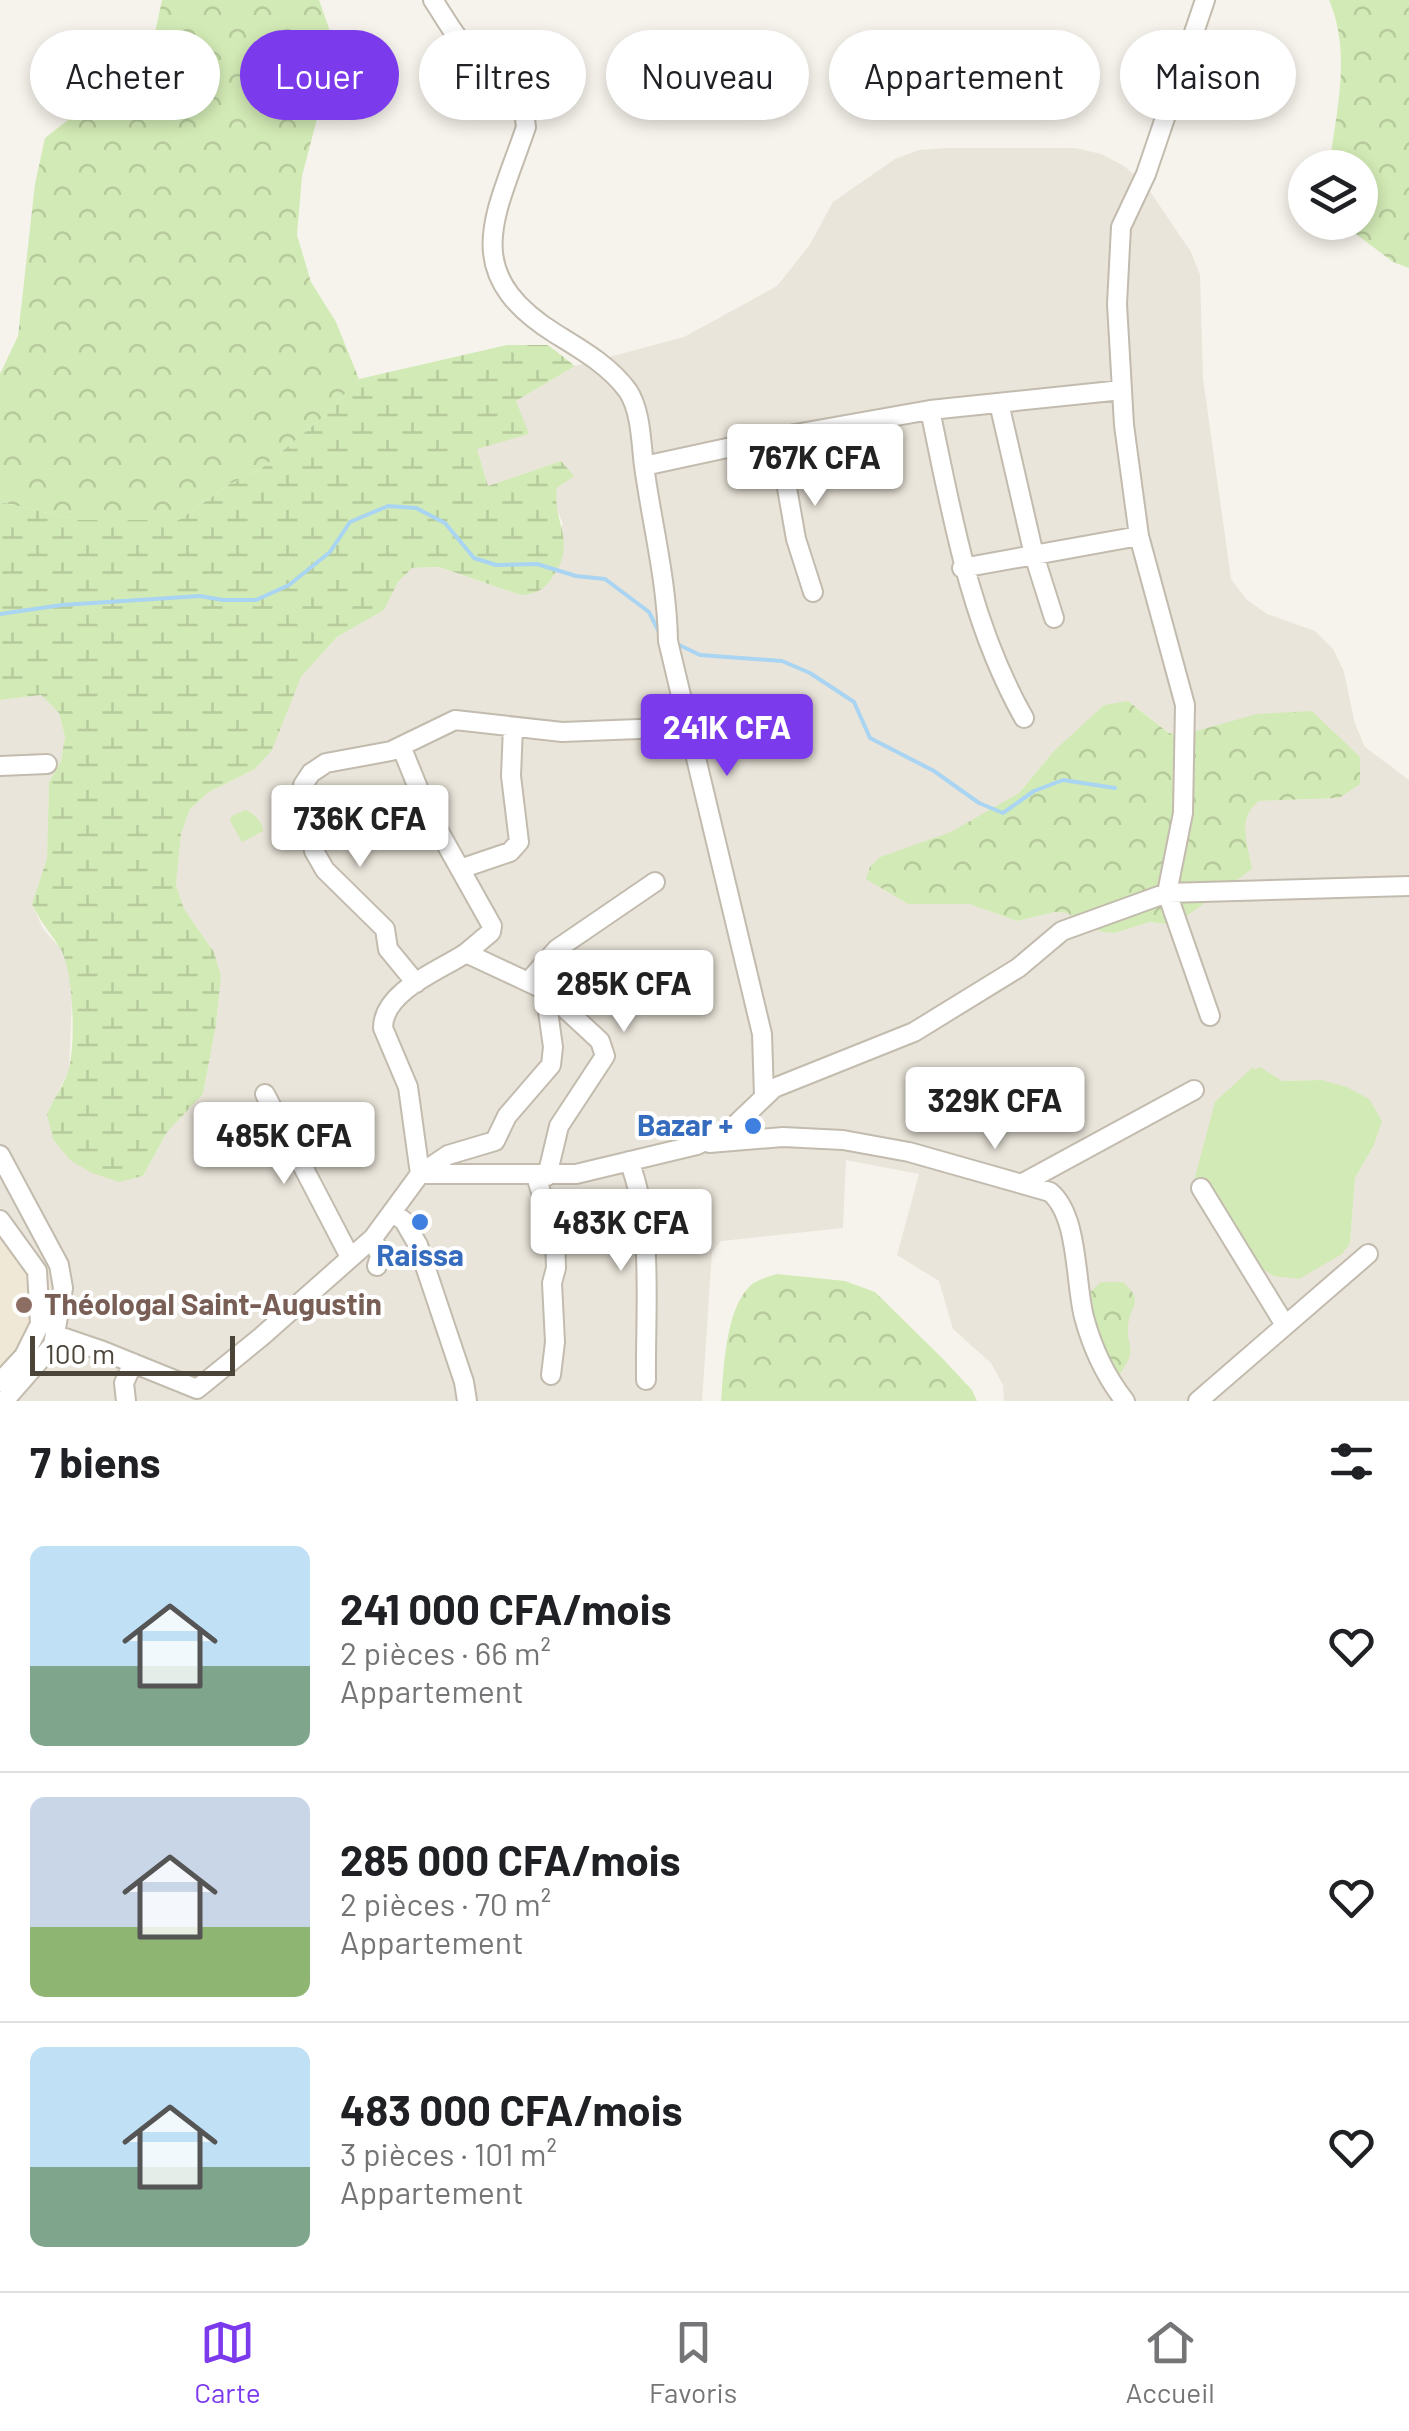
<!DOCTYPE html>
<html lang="fr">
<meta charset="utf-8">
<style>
body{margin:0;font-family:Barlow,sans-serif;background:#f2f2f2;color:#202124;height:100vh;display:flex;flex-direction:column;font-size:38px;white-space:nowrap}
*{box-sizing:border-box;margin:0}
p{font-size:32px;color:#757577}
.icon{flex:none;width:55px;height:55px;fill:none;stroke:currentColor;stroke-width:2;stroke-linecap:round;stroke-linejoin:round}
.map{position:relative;height:1401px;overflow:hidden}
.drawer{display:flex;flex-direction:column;background:#fff;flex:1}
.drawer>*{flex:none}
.banner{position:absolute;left:30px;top:30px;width:1350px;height:90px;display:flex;gap:20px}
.fabs{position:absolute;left:1288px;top:150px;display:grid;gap:20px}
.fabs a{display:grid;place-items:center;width:90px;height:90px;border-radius:50%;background:#fff;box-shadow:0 5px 15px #0003;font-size:50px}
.scale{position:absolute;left:30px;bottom:25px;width:205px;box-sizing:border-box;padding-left:10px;border:5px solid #4b4439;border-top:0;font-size:28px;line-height:35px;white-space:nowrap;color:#4b4439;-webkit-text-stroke:8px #fff;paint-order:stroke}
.price{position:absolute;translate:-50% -85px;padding:0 22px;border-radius:10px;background:#fff;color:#222;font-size:32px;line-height:65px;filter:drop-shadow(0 2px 5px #0008)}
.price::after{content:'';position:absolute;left:50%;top:60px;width:30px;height:22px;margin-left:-15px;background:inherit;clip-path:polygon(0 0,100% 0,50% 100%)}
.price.on{background:#7c3aed;color:#fff}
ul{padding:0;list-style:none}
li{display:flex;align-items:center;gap:30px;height:250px;padding:0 30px}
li+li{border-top:2px solid #e0e0e0}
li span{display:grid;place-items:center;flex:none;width:280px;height:200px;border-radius:15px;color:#555}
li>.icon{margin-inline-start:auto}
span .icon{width:120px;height:120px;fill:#fffc;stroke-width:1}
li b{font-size:42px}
h2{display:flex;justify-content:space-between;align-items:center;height:120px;padding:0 30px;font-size:42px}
.pill{padding:0 35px;border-radius:45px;background:#fff;box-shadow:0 5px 15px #0003;font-size:35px;line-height:90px}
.pill.on{background:#7c3aed;color:#fff}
.menu{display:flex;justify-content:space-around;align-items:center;height:140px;border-top:2px solid #e0e0e0;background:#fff;font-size:28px;color:#757577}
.menu a{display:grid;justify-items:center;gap:5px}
.menu .on{color:#7c3aed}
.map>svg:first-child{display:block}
</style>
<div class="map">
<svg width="1409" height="1401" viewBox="0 0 1409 1401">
<defs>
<pattern id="forest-crowns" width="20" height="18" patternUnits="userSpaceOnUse" patternTransform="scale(2.5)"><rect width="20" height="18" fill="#d2eab5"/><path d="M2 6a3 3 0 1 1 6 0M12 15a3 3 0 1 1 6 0" fill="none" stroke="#b6ca9c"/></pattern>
<pattern id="wetland-marsh" width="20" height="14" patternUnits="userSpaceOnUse" patternTransform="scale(2.5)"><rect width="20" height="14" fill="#d2eab5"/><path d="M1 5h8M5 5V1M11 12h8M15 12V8" fill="none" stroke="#b6ca9c"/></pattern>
</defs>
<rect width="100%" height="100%" fill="#f6f3ec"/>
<path fill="#eae5da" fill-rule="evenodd" d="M 946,148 L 1075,148 L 1101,154 L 1124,166 L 1145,184 L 1191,252 L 1200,275 L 1203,378 L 1231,579 L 1246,599 L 1267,614 L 1315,631 L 1333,649 L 1344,672 L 1355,724 L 1365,747 L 1409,780 L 1409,1401 L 1004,1401 L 1003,1385 L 991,1363 L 953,1329 L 939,1281 L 897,1255 L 919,1174 L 846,1160 L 843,1228 L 721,1241 L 712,1252 L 702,1401 L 0,1401 L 0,700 L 41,695 L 59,713 L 65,737 L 61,761 L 49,782 L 47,858 L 32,904 L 43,929 L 60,948 L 70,971 L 72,998 L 69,1070 L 47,1114 L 143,1176 L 167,1132 L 203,1094 L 216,1025 L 221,976 L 214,952 L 184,909 L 176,885 L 181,834 L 190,809 L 209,792 L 255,769 L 272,749 L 301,677 L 337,637 L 384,610 L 398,582 L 412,568 L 438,567 L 520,595 L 563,524 L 555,505 L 557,488 L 573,476 L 561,461 L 488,486 L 477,449 L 516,401 L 575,366 L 684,337 L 777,286 L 809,246 L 833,202 L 895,159 L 919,150 ZM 1128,701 L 1170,733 L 1339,798 L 1259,801 L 1249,809 L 1174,925 L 1150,922 L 1115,933 L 1080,924 L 1068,913 L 1055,912 L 1017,921 L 969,904 L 880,857 L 951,833 L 1019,793 L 1054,751 ZM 1321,1080 L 1374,1145 L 1355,1178 L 1350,1243 L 1263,1269 L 1229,1214 L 1200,1190 L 1282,1081 Z"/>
<path fill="#efe8d6" d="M 0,1206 L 51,1286 L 47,1323 L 0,1390 Z"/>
<path fill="#d2eab5" d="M 245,810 C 253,812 263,822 263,831 L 242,842 L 230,821 L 232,816 Z
M 1253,1067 L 1254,1070 L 1260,1067 L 1282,1081 L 1321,1080 L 1347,1087 L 1369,1099 L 1382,1121 L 1374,1145 L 1355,1178 L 1350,1243 L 1342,1254 L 1299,1279 L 1273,1276 L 1263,1269 L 1229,1214 L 1200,1190 L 1195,1177 L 1215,1102 Z"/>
<path fill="url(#forest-crowns)" d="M 162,0 L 319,0 L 331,34 L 328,77 L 302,176 L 297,235 L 311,282 L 336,322 L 359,379 L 323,417 L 261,469 L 230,484 L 179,520 L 79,520 L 0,502 L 0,374 L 18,336 L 35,184 L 45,138 L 77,113 L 127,95 L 145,80 Z
M 1329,0 L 1409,0 L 1409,268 L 1393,262 L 1348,228 L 1345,223 L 1360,222 L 1360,168 L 1329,167 C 1336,113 1352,53 1329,0 Z
M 1128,701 L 1169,733 L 1182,735 L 1257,714 L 1312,711 L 1360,757 L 1360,784 L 1339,798 L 1259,801 C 1236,818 1248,844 1252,869 L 1174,925 L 1150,922 L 1115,933 L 1103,932 L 1080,924 L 1068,913 L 1055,912 L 1017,921 L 969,904 L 908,904 L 866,879 L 870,867 L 880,857 L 951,832 L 1019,793 L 1054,751 L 1104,705 Z
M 777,1274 L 845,1281 L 875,1292 L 942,1358 L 972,1390 L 977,1401 L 721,1401 C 724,1369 725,1312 749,1287 C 755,1280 768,1277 777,1274 Z
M 1101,1282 L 1123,1282 C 1146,1303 1129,1305 1128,1327 C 1127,1352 1138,1347 1120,1374 L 1109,1377 L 1084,1298 Z"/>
<path fill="url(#wetland-marsh)" d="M 507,345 L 548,345 L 575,366 L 516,401 L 529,434 L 477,449 L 488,486 L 561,461 L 574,476 L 557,488 C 552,523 577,540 554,575 C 545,589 537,594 520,595 L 439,567 L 412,568 L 398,582 L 384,610 L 337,637 L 301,677 L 272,750 L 255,769 L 209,792 L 190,809 L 181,834 L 176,885 L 184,909 L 214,952 L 221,976 L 216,1025 L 203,1094 L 167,1132 L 143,1176 L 119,1182 L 92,1173 L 70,1160 L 53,1139 L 47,1114 C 53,1100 63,1086 68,1072 C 76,1047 74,973 61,950 C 52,934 40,922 32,904 L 47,858 L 49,782 L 61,761 L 65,737 L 59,713 L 41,695 L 0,700 L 0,502 L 79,520 L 179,520 L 230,484 L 261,469 L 323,417 L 359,379 Z"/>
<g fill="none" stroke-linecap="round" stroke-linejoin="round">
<path stroke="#a9d4f2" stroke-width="4" d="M 0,614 L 62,605 L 200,596 L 223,600 L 256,600 L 289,585 L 330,552 L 350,522 L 388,506 L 416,508 L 445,523 L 474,558 L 496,565 L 537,564 L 576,576 L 605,579 L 649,612 L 661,636
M 673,642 L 700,655 L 782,661 L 810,673 L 854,702 L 870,738 L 934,771 L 979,803 L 1003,813 L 1034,791 L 1063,780 L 1115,788"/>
<g stroke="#c2bbae" stroke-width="22">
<path id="minor" d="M 433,0 C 443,15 453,33 465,47 C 489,74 524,87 526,127 C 496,216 457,272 556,334 C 582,350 610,366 628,391 C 641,411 641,442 644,466 C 652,524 667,581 668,641 L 762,1034 L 764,1096
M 1205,0 L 1146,174 L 1121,227 L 1117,304 L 1124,425 L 1139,536 L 1185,705 L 1183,813 L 1167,893 L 1210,1016
M 999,403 L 1034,555 L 1054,618
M 930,410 C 952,515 970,623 1024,718
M 778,437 L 796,539 L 813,592
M 644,466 L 778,437 L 930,410 L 1122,390
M 962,568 L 1139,536
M 401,746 L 427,810 L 492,926 L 491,932 L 466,953
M 0,766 L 47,764
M 460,869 L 510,852 L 519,842 L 511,776 L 513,727
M 466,953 L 545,990 L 553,1047 L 551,1065 L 507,1116 L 495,1141 L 448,1155 L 420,1174 L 408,1087 L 383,1028 C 383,991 439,971 466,953 Z
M 529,981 L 557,949 L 655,882
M 416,983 L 388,949 L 385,929 L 325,870 L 314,851 L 303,785 L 311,773 L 326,763 L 391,751 L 455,720 L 562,732 L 691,727
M 545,990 L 600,1041 L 605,1056 L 559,1126 L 547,1176
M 265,1094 L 350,1257
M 709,1143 L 783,1137 L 843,1140 L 909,1152 L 1050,1192 C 1079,1216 1075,1283 1084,1317 C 1092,1347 1106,1377 1125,1401
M 0,1155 L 59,1265 L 63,1288 L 53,1345 L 4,1401
M 629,1161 C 654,1224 645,1313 646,1380
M 536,1176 L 555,1237 L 556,1268 L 552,1283 L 555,1342 L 551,1375
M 1023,1183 L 1194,1090
M 1201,1188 L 1285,1325
M 392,1212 L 404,1221 L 418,1245 L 464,1382 L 467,1401
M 0,1220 L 37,1271 L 40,1324 L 24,1356 L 0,1382
M 373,1238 L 380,1256 L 377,1266
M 56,1335 L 103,1351 L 197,1389 L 261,1337 L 373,1238 L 420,1174 L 576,1174 L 697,1145 L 734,1126 L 774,1088 L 914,1032 L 1018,968 L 1062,931 L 1167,893 L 1409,886
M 126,1401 L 124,1383 L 133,1363
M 1198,1401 L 1368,1254"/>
</g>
<use href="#minor" stroke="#fff" stroke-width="18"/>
</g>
<g fill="#3f7fe0" stroke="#fff" stroke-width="4">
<circle cx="753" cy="1126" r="10"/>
<circle cx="420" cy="1222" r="10"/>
</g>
<circle fill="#8d6e63" stroke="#fff" stroke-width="4" cx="24" cy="1305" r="10"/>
<g text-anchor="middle" stroke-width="8" stroke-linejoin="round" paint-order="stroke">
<g font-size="30" font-weight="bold" fill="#366cbe" stroke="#fff" text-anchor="end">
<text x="733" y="1136">Bazar +</text>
<text x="420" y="1266" text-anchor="middle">Raissa</text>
</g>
<g font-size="30" font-weight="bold" fill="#785e54" stroke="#fff" text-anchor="start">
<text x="44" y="1315">Théologal Saint-Augustin</text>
</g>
</g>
</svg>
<div class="fabs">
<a><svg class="icon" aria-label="layers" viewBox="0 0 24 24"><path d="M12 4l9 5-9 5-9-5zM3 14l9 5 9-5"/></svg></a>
</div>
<div class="scale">100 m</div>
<b class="price" style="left:815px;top:509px">767K CFA</b>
<b class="price on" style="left:727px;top:779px">241K CFA</b>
<b class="price" style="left:360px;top:870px">736K CFA</b>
<b class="price" style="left:624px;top:1035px">285K CFA</b>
<b class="price" style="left:995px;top:1152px">329K CFA</b>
<b class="price" style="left:284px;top:1187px">485K CFA</b>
<b class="price" style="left:621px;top:1274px">483K CFA</b>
<div class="banner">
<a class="pill">Acheter</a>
<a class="pill on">Louer</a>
<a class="pill">Filtres</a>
<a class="pill">Nouveau</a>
<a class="pill">Appartement</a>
<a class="pill">Maison</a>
</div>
</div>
<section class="drawer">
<h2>7 biens<svg class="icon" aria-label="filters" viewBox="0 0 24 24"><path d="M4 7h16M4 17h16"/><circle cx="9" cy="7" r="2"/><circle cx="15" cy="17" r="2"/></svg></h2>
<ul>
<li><span style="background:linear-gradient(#bfe0f5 60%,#7fa58c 0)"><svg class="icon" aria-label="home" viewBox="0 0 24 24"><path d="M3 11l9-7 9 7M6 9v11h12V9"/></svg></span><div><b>241 000 CFA/mois</b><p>2 pièces · 66 m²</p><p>Appartement</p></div><svg class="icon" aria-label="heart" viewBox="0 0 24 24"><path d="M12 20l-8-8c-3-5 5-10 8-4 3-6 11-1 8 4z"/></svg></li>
<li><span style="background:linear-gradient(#c9d6e8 65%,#8fb573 0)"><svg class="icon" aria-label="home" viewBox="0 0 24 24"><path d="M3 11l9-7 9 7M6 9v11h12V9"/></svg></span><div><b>285 000 CFA/mois</b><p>2 pièces · 70 m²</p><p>Appartement</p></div><svg class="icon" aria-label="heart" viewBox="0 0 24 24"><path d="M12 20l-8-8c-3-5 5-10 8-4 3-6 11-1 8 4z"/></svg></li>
<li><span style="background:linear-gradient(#bfe0f5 60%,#7fa58c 0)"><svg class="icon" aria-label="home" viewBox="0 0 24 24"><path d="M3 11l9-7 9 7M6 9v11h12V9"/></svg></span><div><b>483 000 CFA/mois</b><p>3 pièces · 101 m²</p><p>Appartement</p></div><svg class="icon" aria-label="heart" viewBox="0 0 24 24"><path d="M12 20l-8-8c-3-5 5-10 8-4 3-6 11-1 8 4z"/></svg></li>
</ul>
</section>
<nav class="menu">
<a class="on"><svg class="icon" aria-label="map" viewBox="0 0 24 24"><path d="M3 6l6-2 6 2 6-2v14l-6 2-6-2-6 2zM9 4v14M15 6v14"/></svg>Carte</a>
<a><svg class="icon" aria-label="saved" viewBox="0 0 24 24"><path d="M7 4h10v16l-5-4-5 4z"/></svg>Favoris</a>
<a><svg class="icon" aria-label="home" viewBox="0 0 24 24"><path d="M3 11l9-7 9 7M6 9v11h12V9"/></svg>Accueil</a>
</nav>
